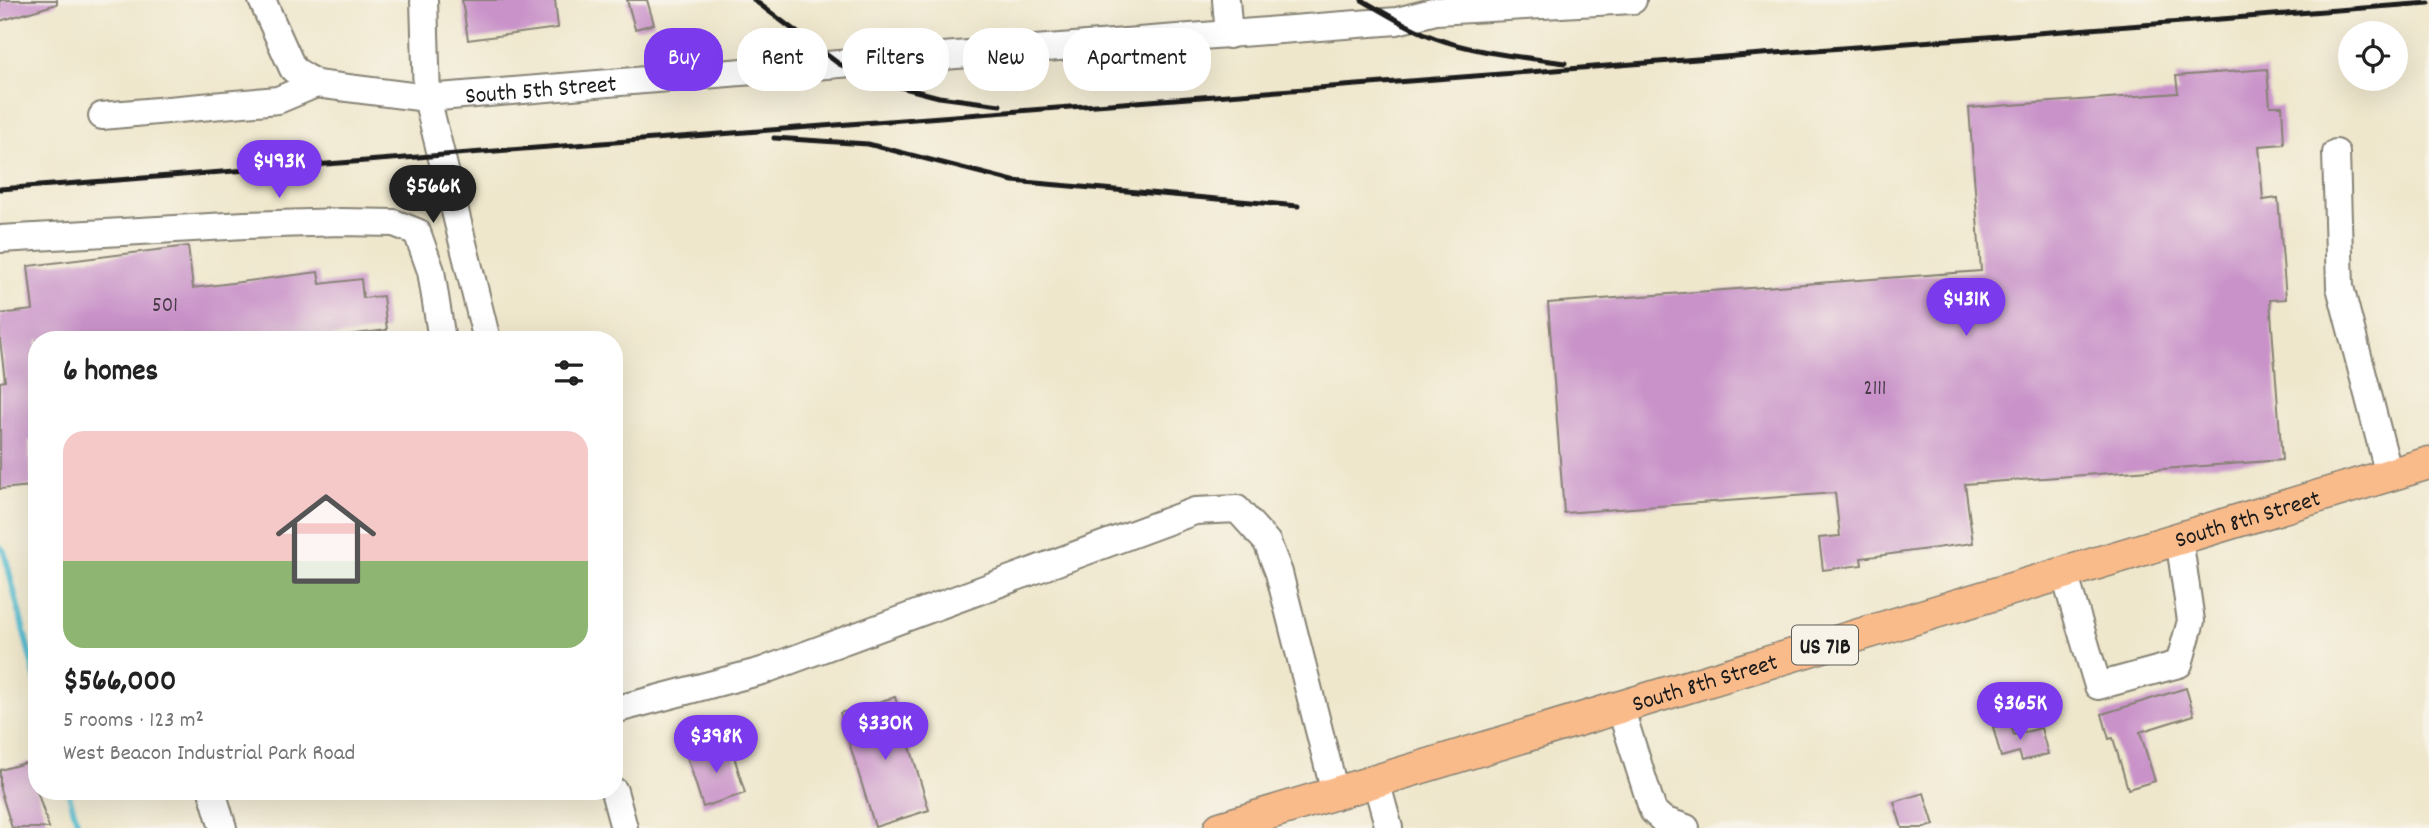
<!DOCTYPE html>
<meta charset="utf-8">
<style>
body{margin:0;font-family:Dekko,sans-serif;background:#f2f2f2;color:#222;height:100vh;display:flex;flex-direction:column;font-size:26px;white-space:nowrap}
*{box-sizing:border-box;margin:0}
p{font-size:23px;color:#767676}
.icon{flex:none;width:38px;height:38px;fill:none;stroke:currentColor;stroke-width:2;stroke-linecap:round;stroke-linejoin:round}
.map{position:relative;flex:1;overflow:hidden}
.details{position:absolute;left:28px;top:331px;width:595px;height:469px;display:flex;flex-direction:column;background:#fff;border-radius:28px;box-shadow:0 7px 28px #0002}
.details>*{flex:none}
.hud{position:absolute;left:644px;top:28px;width:665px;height:63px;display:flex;gap:14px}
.tools{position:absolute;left:2338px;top:21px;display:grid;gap:14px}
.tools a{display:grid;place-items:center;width:70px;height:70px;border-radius:50%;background:#fff;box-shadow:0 7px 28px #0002;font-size:35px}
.price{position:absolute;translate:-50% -60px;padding:0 16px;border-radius:24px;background:#7c3aed;color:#fff;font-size:23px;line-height:46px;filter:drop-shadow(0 2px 4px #0008)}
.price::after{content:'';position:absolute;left:50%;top:42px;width:21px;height:16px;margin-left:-10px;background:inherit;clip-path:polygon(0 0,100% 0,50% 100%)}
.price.active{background:#222;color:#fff}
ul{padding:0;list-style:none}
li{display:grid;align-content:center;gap:14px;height:371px;padding:0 35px}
li span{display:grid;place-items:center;height:217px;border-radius:21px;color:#555}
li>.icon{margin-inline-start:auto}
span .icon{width:126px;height:126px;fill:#fffc;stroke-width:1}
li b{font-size:30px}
h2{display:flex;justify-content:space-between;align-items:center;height:84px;padding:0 35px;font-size:30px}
.tag{padding:0 24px;border-radius:28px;background:#fff;box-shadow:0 7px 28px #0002;font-size:24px;line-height:63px}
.tag.active{background:#7c3aed;color:#fff}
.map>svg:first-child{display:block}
</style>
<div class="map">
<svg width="2429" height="828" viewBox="0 0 2429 828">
<rect width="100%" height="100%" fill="#f7f3e8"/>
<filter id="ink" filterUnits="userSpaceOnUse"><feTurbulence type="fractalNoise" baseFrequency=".0143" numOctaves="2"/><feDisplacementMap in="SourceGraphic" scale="14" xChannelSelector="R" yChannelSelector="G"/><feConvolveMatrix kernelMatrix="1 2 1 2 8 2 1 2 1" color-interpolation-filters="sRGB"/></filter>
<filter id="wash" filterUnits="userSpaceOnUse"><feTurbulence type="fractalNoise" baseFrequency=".00686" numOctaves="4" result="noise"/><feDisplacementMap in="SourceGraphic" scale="28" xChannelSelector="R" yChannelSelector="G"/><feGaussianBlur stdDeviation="1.57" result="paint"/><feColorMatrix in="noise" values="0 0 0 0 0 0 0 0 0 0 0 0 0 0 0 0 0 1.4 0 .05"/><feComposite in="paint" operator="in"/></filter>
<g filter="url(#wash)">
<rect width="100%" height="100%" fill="#efe7cc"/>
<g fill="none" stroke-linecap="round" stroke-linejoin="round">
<path stroke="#54bed1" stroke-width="6" d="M 0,547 L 4,551 L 37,684
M 68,791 L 79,828"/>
</g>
<g id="blocks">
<path fill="#c993c9" d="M 0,0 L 57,0 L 57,4 L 0,21 Z
M 462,0 L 555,0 L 558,28 L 468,40 Z
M 627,0 L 647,0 L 654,24 L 635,29 Z
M 2267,69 L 2270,106 L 2282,106 L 2284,144 L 2259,146 L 2263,200 L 2278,198 L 2286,299 L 2270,300 L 2282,460 L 1965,484 L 1973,543 L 1861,558 L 1862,565 L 1823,570 L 1819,538 L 1840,536 L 1835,493 L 1564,513 L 1548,303 L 1981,271 L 1969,108 L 2178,93 L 2176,76 Z
M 188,246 L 193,288 L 318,272 L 320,284 L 361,279 L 363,298 L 383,296 L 387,330 L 309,340 L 37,340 L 37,441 L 29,441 L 32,486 L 0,489 L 0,382 L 5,381 L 0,340 L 0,314 L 33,310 L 28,266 Z
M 2186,688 L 2194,715 L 2140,732 L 2155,781 L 2128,789 L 2113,738 L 2109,739 L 2102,714 Z
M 895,697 L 929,810 L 875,827 L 840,713 Z
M 2010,722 L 2014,735 L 2041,728 L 2048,754 L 2022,761 L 2019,752 L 2001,757 L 1993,727 Z
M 730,743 L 745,793 L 703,807 L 687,756 Z
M 29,762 L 37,791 L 49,828 L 12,828 L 0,789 L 0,770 Z
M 1924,793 L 1934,825 L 1924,828 L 1902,828 L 1894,802 Z"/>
</g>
</g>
<g filter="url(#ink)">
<use href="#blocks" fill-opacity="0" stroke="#868274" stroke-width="2"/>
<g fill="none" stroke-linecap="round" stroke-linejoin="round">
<g stroke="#868274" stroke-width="30">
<g id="minor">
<path id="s1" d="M 262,0 L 293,69 L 316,84 L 427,98 L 839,64 L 1397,21 L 1436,11 L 1633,0"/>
<path d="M 424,0 L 427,98 L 487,340"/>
<path d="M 1226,0 L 1229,35"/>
<path d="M 102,116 L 278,100 L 316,84"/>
<path d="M 2336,153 L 2340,287 L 2389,475"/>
<path d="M 0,239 L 245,225 L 341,222 L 394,223 L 417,232 L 431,271 L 442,340"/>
<path d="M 2064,573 L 2098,686 L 2179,664 L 2191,621 L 2179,538"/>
<path d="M 1620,707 L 1653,811 L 1663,820 L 1686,828"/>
<path d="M 614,710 L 762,671 L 1195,511 L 1237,509 L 1267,542 L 1279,573 L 1335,793"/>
<path d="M 1376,781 L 1389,828"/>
<path d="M 212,791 L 223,828"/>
<path d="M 614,791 L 624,828"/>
</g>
</g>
<g stroke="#868274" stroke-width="35">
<g id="major">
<path id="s2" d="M 1220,828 L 2429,463"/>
</g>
</g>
<use href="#minor" stroke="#fff" stroke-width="26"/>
<use href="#major" stroke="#fabb8b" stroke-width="32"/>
<path stroke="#1c1c1c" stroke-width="5" d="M 754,0 L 839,64 L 877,81 L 939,97 L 1000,105
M 1362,0 C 1386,14 1409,28 1435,38 C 1476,53 1522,57 1565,63
M 774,138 L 868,144 L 1013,181 L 1298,206
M 0,189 L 2429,3"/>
</g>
</g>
<g text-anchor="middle" stroke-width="5" stroke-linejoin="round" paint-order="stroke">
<g font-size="21" fill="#473a47">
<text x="165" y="311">501</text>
<text x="1875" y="394">2111</text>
</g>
<rect fill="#f7f3e8" stroke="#5e5c59" stroke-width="2" x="1792" y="625.5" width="66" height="39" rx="5"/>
<g font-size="23" font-weight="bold" fill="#1c1c1c">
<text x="1825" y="653">US 71B</text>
</g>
<g font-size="24" fill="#1c1c1c" stroke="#f7f3e8">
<text dy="8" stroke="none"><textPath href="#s1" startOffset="329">South 5th Street</textPath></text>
<text dy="8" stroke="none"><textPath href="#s2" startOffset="1073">South 8th Street</textPath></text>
<text dy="8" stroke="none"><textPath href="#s2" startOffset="506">South 8th Street</textPath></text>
</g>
</g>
</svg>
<div class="tools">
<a><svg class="icon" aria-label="locate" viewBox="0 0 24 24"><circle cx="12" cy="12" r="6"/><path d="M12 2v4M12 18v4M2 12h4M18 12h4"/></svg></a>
</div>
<b class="price" style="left:279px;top:200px">$493K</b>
<b class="price active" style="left:433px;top:225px">$566K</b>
<b class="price" style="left:1966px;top:338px">$431K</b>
<b class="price" style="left:2020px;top:742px">$365K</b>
<b class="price" style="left:885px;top:762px">$330K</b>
<b class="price" style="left:716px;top:775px">$398K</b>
<div class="hud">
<a class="tag active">Buy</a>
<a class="tag">Rent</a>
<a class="tag">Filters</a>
<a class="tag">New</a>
<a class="tag">Apartment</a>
</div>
<section class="details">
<h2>6 homes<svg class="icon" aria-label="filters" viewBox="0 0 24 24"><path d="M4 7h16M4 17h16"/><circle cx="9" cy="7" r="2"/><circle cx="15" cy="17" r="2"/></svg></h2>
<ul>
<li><span style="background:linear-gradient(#f6c9c9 60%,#8fb573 0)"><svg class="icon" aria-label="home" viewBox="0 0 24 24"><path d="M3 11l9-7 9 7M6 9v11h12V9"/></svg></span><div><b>$566,000</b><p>5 rooms · 123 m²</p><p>West Beacon Industrial Park Road</p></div></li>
</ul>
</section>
</div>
